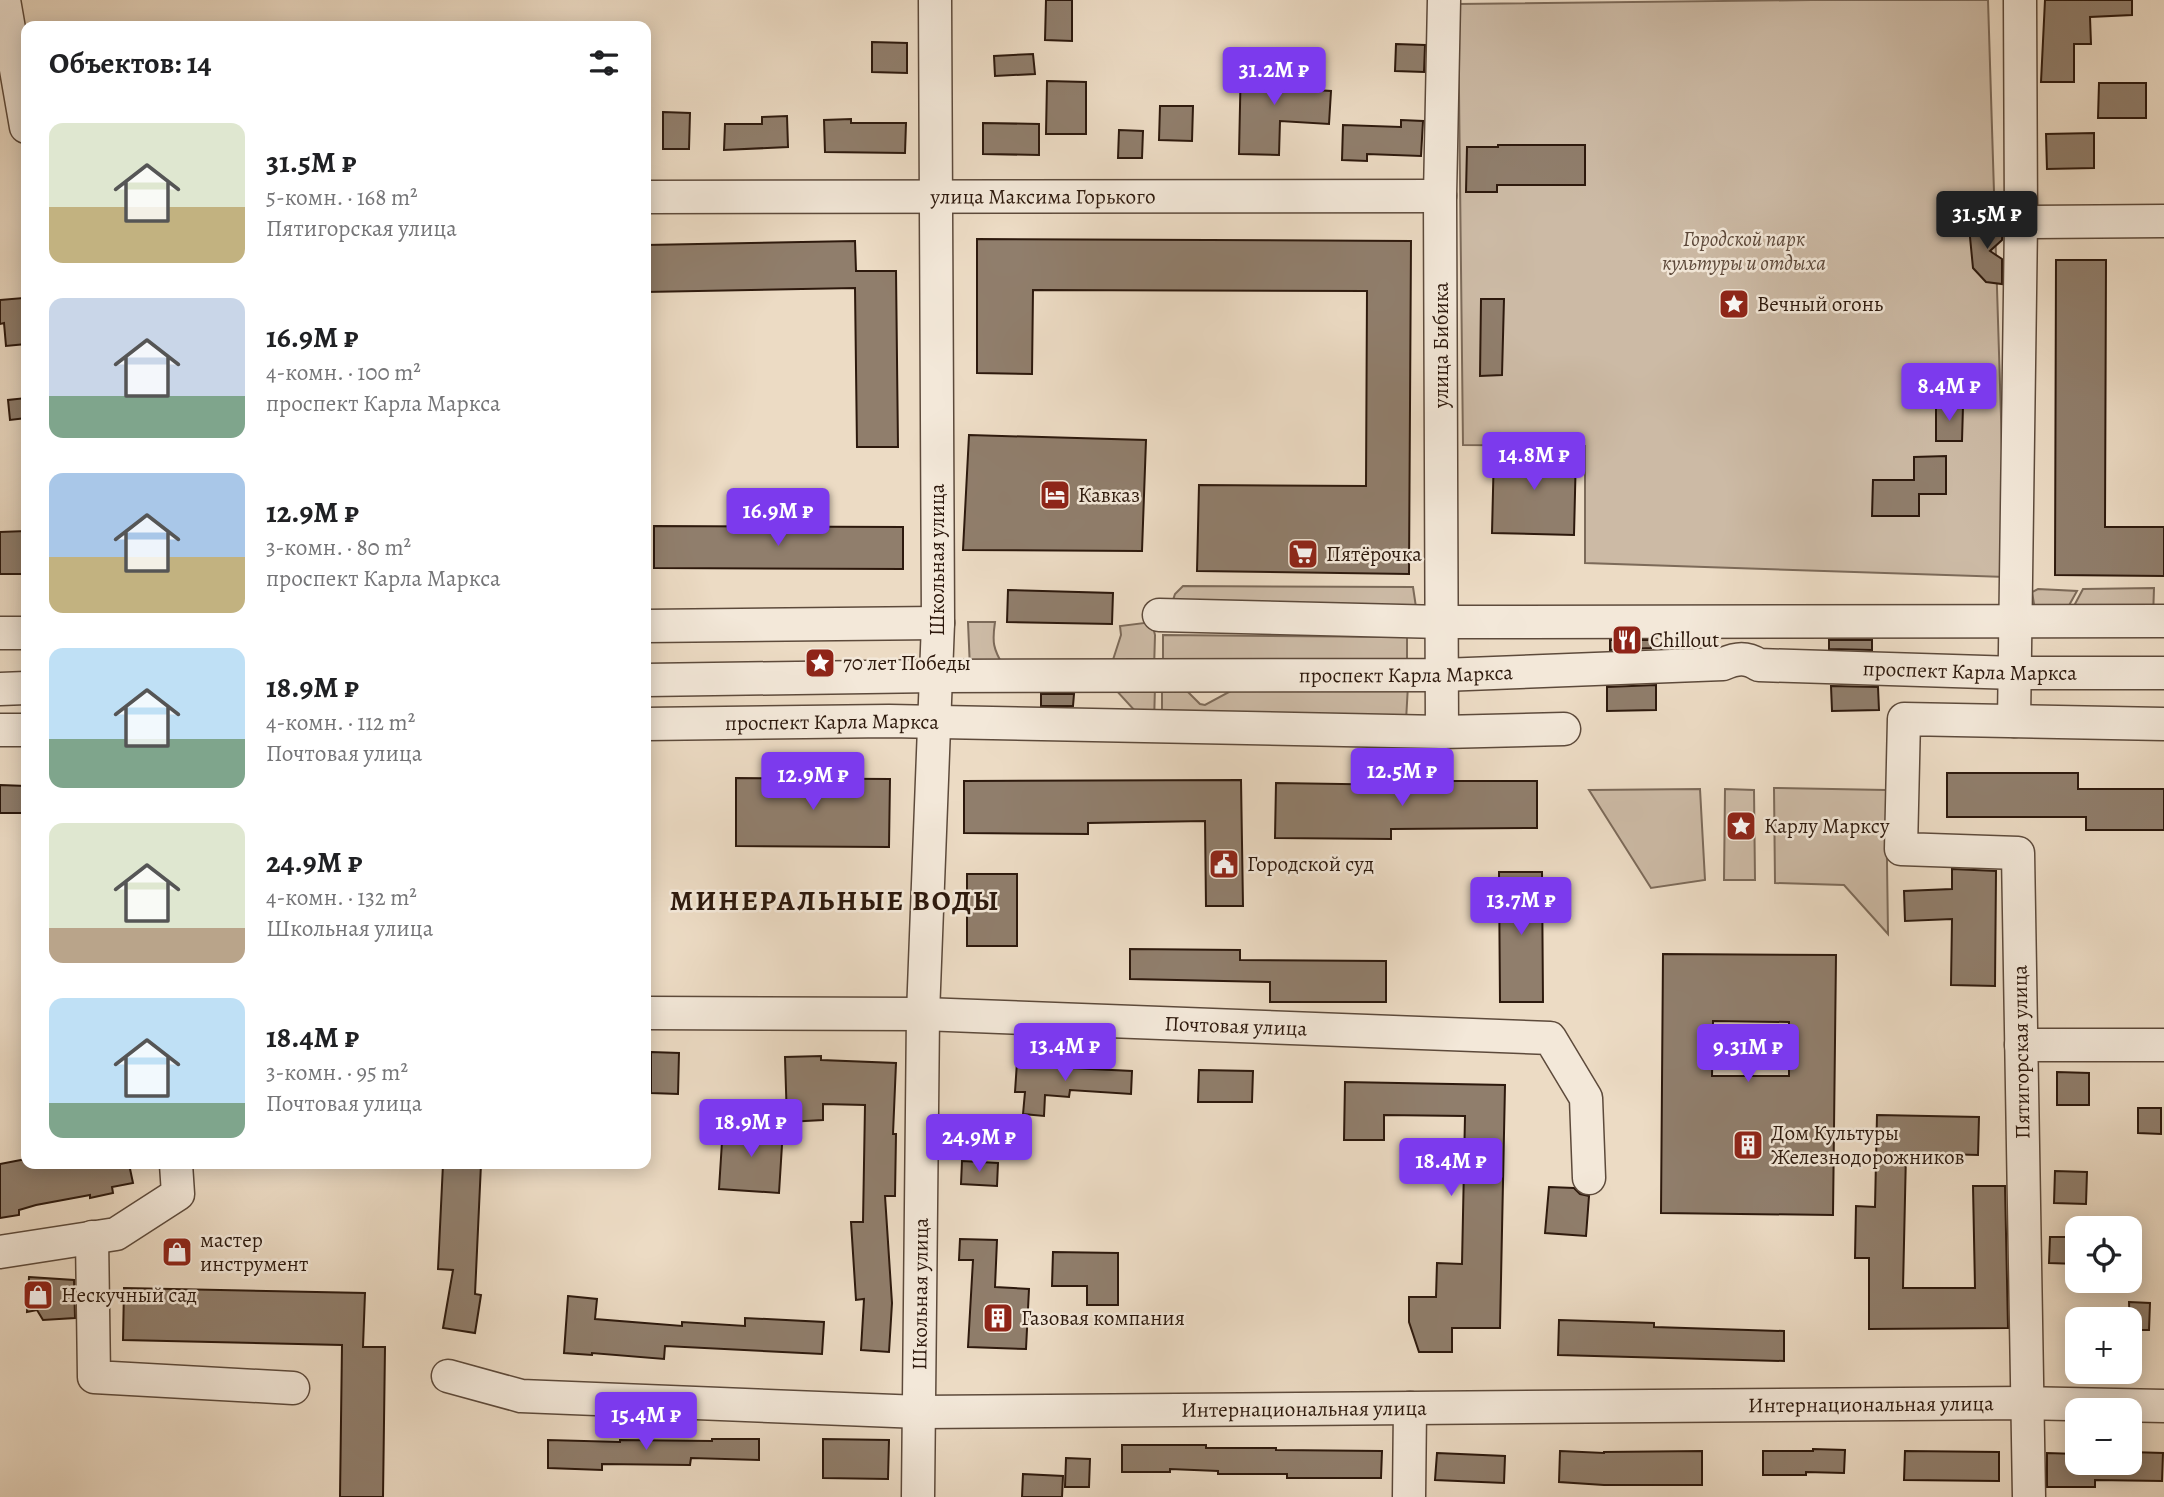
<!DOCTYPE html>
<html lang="ru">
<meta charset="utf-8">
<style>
body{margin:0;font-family:Alegreya,serif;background:#f6f6f6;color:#202124;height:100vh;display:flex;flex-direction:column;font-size:26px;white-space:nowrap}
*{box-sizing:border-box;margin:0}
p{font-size:23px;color:#757577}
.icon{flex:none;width:38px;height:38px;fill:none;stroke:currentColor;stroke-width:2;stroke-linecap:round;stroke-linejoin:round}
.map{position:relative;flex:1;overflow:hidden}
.details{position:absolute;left:21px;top:21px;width:630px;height:1148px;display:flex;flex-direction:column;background:#fff;border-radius:14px;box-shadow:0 4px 18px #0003}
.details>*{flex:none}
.fabs{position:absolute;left:2065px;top:1216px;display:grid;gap:14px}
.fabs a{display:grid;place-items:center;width:77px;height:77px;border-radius:14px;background:#fff;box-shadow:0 4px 18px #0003;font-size:35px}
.price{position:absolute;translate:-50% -60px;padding:0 16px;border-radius:7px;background:#7c3aed;color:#fff;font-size:23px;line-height:46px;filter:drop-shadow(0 2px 4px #0008)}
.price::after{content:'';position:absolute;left:50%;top:42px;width:21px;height:16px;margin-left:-10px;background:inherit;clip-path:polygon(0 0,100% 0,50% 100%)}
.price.current{background:#222;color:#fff}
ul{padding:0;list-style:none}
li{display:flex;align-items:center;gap:21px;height:175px;padding:0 28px}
li span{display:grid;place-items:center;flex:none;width:196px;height:140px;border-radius:14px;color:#555}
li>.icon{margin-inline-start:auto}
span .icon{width:84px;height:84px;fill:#fffc;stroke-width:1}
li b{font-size:30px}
h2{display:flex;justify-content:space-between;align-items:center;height:84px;padding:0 28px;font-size:30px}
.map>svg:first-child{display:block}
</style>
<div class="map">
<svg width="2164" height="1497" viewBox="0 0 2164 1497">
<rect width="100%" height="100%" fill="#ecdbc4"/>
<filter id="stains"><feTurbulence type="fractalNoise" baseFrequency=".00286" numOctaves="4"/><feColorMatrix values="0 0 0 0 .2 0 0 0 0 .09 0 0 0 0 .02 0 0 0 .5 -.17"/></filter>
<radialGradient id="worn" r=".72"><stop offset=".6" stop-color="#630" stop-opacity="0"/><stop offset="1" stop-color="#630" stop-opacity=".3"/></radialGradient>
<path fill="#ccbaa5" stroke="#7c6a59" stroke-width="2" d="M 1812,0 L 1988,0 L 2006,577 L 1585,563 L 1585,446 L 1463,445 L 1458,4 Z
M 1183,586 L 1413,587 L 1417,614 L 1173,600 L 1175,594 Z
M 2154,588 L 2153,618 L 2067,619 L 2083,589 Z
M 2038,589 L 2077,591 L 2062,618 L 2035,610 L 2032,592 Z
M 968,622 L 995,622 C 992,642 993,649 1004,667 L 970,669 Z
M 1152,622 L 1155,635 L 1154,670 L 1110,669 L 1121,635 L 1120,626 Z
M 1163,635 L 1407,637 L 1407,666 L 1163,668 Z
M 1408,685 L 1406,721 L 1162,721 L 1162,688 L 1184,688 L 1200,704 L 1205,705 L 1240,686 Z
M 1155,686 L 1154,724 L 1147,724 L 1114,688 Z
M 1774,788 L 1886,790 L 1888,934 L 1844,885 L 1775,883 Z
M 1700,789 L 1705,880 L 1651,888 L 1589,790 Z
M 1725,789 L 1754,790 L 1755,880 L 1724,880 Z"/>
<path fill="#907e6c" stroke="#2d190d" stroke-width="2" fill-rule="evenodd" d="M 1046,0 L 1072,0 L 1072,41 L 1045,40 Z
M 2045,0 L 2132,0 L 2132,15 L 2090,17 L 2091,44 L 2074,44 L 2074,82 L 2041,82 Z
M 872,42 L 907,43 L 907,73 L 872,72 Z
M 1396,44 L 1425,45 L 1424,72 L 1395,71 Z
M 1033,54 L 1035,74 L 995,76 L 994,56 Z
M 1241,59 L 1281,60 L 1281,88 L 1331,91 L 1329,124 L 1280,121 L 1279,155 L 1239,154 Z
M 1047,81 L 1086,82 L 1086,134 L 1046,134 Z
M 2099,83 L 2146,83 L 2146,118 L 2098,118 Z
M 1160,106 L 1193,106 L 1192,141 L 1159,140 Z
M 663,112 L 690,113 L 689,149 L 663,149 Z
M 787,116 L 788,147 L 724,150 L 725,124 L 762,124 L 762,117 Z
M 851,119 L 851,123 L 906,123 L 905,153 L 825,152 L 824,120 Z
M 1401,120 L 1423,121 L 1421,156 L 1367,154 L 1367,161 L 1342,160 L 1343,125 L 1401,127 Z
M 983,123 L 1039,124 L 1039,155 L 983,154 Z
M 1119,130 L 1143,131 L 1142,158 L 1118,158 Z
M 2094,133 L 2094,168 L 2047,169 L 2046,134 Z
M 1498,145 L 1585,145 L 1585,185 L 1497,185 L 1497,192 L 1466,192 L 1467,147 L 1498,147 Z
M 2003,219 L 2002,240 L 1990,251 L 2002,259 L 2002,284 L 1986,282 L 1973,268 L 1970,237 L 1980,223 Z
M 977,239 L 1411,241 L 1409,574 L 1197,571 L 1199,485 L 1366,486 L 1367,291 L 1033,290 L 1032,374 L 977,373 Z
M 855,241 L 856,271 L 896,271 L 898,447 L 857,447 L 855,288 L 646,292 L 646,245 Z
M 2056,260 L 2106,260 L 2105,527 L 2164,527 L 2164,576 L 2055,575 Z
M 23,298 L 26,344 L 6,346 L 4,323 L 0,324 L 0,300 Z
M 1481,299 L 1504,299 L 1502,375 L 1480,376 Z
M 26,398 L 26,418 L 10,420 L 8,400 Z
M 1936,406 L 1963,406 L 1962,441 L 1936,441 Z
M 969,435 L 1146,440 L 1142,551 L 963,550 Z
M 1494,450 L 1576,452 L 1574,535 L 1492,533 Z
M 1946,456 L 1946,494 L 1919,494 L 1919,516 L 1872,516 L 1873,480 L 1914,480 L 1914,457 Z
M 654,526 L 903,527 L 903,569 L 654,568 Z
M 26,531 L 26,574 L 0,574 L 0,532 Z
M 1008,590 L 1113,593 L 1112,624 L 1007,622 Z
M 1610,640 L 1651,640 L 1651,648 L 1610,650 Z
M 1829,640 L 1872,640 L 1872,650 L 1829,649 Z
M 1656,685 L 1656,710 L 1607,711 L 1607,687 Z
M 1831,686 L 1878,687 L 1879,710 L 1832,711 Z
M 1041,694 L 1074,694 L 1073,706 L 1041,706 Z
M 1947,773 L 2078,773 L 2078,789 L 2164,789 L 2164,830 L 2086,830 L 2086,817 L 1947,817 Z
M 736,778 L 890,779 L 889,847 L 736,846 Z
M 1241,780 L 1243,906 L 1206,906 L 1205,821 L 1088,823 L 1088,834 L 964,833 L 964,781 Z
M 1407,781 L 1537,781 L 1537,828 L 1391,829 L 1391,839 L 1275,838 L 1276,783 L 1407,785 Z
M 0,785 L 26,786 L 26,813 L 0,813 Z
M 1952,869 L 1996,871 L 1995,986 L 1951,985 L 1952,919 L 1905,921 L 1904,891 L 1952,889 Z
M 1499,872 L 1542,872 L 1543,1002 L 1500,1002 Z
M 967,874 L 1017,874 L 1017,946 L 967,946 Z
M 1130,949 L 1240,950 L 1240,960 L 1386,961 L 1386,1002 L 1270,1002 L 1270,982 L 1130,979 Z
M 1663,954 L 1836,955 L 1833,1215 L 1661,1213 ZM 1713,1021 L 1789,1022 L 1789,1076 L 1712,1076 Z
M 651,1052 L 679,1053 L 678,1094 L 651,1093 Z
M 821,1056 L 821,1060 L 896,1063 L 893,1134 L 896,1134 L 895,1196 L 885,1196 L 892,1303 L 889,1352 L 861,1350 L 864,1299 L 856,1300 L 851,1222 L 863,1222 L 865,1105 L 823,1104 L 823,1120 L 787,1122 L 785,1057 Z
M 1017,1062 L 1071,1065 L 1071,1068 L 1132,1071 L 1131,1094 L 1070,1090 L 1069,1097 L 1045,1095 L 1044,1116 L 1023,1114 L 1025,1092 L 1015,1092 Z
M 1199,1070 L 1253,1071 L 1252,1102 L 1198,1102 Z
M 2057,1072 L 2089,1073 L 2089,1105 L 2057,1105 Z
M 1345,1082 L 1505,1085 L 1500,1328 L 1452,1328 L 1452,1352 L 1419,1352 L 1409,1322 L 1409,1297 L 1436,1297 L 1437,1263 L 1462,1264 L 1465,1116 L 1384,1115 L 1384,1140 L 1344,1140 Z
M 2138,1108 L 2161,1108 L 2161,1134 L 2138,1133 Z
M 1877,1115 L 1979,1117 L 1978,1155 L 1906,1153 L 1903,1288 L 1975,1288 L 1973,1186 L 2005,1186 L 2008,1328 L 1869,1329 L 1869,1258 L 1855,1258 L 1856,1206 L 1875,1207 Z
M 723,1126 L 783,1129 L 779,1193 L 719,1189 Z
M 26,1159 L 26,1164 L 30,1164 L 31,1167 L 49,1164 L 129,1164 L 133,1183 L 112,1187 L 113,1193 L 90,1198 L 90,1195 L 36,1205 L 19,1210 L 19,1215 L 0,1218 L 0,1164 Z
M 962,1161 L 998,1163 L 997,1186 L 961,1184 Z
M 443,1164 L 481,1164 L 475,1294 L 481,1295 L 475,1333 L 443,1328 L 453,1270 L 438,1269 Z
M 2055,1171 L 2087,1172 L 2086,1204 L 2054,1203 Z
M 1549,1187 L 1574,1188 L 1580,1194 L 1589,1196 L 1586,1236 L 1545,1233 Z
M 2050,1237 L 2077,1237 L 2077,1264 L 2049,1263 Z
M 960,1239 L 997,1240 L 995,1287 L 1029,1289 L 1026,1349 L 968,1347 L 973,1260 L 959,1260 Z
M 1053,1252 L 1118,1253 L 1118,1305 L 1087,1305 L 1087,1286 L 1052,1286 Z
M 29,1277 L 74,1280 L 75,1318 L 43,1320 L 37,1310 L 27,1312 Z
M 124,1288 L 365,1293 L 363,1347 L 385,1347 L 383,1497 L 340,1497 L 342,1345 L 123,1340 Z
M 568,1296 L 597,1299 L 595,1319 L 682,1326 L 682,1322 L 745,1326 L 745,1318 L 824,1322 L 822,1354 L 665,1346 L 664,1359 L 592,1353 L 592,1355 L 564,1353 Z
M 2129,1302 L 2150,1303 L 2149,1330 L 2130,1330 Z
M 1559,1320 L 1654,1323 L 1654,1327 L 1784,1331 L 1784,1361 L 1558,1355 Z
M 712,1439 L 759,1439 L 759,1460 L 691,1458 L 690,1465 L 602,1464 L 602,1470 L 548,1468 L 548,1440 L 620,1442 L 620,1440 L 712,1441 Z
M 823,1439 L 889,1440 L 888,1479 L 823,1478 Z
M 1122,1445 L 1206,1445 L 1206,1448 L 1276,1448 L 1276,1450 L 1382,1451 L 1381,1478 L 1287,1478 L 1287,1474 L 1218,1474 L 1218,1471 L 1170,1469 L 1170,1472 L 1122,1472 Z
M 1813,1449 L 1845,1450 L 1844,1473 L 1806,1472 L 1806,1475 L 1763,1475 L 1763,1451 L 1813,1451 Z
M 1560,1451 L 1604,1453 L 1604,1452 L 1702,1451 L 1702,1485 L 1604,1485 L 1559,1482 Z
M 1905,1451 L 1999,1452 L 1999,1481 L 1904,1480 Z
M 2130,1452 L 2163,1453 L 2162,1481 L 2095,1480 L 2095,1487 L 2047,1487 L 2047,1453 L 2077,1454 L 2077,1463 L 2130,1463 Z
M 1437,1453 L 1505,1456 L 1504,1483 L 1435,1480 Z
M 1066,1458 L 1090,1459 L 1089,1487 L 1065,1487 Z
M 1023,1474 L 1063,1476 L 1062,1497 L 1022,1497 Z"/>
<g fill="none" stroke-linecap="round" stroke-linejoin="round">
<g stroke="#5d4a3b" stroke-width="35">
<g id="minor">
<path d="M 4,0 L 26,127"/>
<path id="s1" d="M 646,197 L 1440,196"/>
<path d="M 2021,222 L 2164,221"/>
<path d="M 1159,615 L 1442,622 L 2164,621"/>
<path d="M 646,626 L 938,623"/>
<path d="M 0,633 L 26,633"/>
<path id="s2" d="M 646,680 L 936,676 L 1442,675 L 1723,664 C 1737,658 1746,657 1759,665 L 2016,673 L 2164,673"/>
<path d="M 0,689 L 26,688"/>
<path d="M 2014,721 L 2021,222 L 2020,0"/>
<path id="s3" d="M 646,724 L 889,721 L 1442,732 L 1564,729"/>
<path d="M 0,730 L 26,730"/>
<path d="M 1442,732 L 1440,196 L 1444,0"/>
<path id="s4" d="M 646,1013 L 923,1014 L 1550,1038 L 1586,1098 L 1589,1178"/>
<path d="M 2021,1045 L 2164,1045"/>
<path d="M 92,1237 L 94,1377 L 293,1388"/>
<path d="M 0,1252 L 116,1234 L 178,1194 L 176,1164"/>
<path id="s5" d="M 448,1376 L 521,1396 L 920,1412 L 2026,1403 L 2164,1406"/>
<path id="s6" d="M 918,1497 L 923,1014 L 938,623 L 935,0"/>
<path d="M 1409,1497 L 1410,1408"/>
<path d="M 2029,1497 L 2018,853 L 1901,849 L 1904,719 L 2164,724"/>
</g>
</g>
<use href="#minor" stroke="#f3e8d9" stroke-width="32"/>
</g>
<defs>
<g id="sight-square" transform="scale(1.575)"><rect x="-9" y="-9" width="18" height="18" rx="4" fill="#8f2418" stroke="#f3e8d9"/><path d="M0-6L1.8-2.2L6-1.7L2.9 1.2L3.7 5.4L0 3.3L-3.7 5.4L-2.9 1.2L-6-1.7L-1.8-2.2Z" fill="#fff"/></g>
<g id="hotel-square" transform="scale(1.575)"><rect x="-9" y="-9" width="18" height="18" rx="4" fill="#8f2418" stroke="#f3e8d9"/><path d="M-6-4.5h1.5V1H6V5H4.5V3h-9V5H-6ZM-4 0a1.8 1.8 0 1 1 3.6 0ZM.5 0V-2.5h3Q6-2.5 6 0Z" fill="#fff"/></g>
<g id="supermarket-square" transform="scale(1.575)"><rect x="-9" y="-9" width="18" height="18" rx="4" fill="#8f2418" stroke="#f3e8d9"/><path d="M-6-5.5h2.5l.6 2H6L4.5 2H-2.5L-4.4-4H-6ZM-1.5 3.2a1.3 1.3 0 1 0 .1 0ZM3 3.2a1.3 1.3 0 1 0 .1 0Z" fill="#fff"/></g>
<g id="restaurant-square" transform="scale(1.575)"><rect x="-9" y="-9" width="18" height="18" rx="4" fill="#8f2418" stroke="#f3e8d9"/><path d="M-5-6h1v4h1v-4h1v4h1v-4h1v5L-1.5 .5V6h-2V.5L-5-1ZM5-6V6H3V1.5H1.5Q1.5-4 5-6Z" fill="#fff"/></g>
<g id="civic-square" transform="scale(1.575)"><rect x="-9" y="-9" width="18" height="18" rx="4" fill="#8f2418" stroke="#f3e8d9"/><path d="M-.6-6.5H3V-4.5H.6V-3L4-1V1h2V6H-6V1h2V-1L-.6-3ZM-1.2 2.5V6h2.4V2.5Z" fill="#fff"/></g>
<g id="building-square" transform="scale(1.575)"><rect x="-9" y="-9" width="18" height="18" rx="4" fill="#8f2418" stroke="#f3e8d9"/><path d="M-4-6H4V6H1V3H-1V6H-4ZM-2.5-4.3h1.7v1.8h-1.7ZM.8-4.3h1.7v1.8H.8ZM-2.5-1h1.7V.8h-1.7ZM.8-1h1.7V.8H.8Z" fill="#fff"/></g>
<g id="shop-square" transform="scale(1.575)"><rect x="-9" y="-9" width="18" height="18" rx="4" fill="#8f2418" stroke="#f3e8d9"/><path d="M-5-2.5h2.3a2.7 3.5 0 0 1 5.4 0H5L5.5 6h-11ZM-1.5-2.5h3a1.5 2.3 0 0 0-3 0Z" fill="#fff"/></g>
</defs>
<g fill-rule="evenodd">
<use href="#sight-square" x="1734" y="304"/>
<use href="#hotel-square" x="1055" y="495"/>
<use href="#supermarket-square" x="1303" y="554"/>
<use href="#restaurant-square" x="1627" y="640"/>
<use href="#sight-square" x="820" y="663"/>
<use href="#sight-square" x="1741" y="826"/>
<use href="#civic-square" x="1224" y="864"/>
<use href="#building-square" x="1748" y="1145"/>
<use href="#shop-square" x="177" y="1252"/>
<use href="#shop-square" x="38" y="1295"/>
<use href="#building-square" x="998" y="1318"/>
</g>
<g text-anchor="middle" stroke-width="5" stroke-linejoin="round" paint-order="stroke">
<g font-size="21" fill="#2d190d" stroke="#f3e8d9">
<text dy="7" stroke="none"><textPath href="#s1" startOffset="397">улица Максима Горького</textPath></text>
<text transform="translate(1441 345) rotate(-90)" y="7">улица Бибика</text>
<text transform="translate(937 560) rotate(-90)" y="7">Школьная улица</text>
<text dy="7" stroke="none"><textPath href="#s2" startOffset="1326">проспект Карла Маркса</textPath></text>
<text dy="7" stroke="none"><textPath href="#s2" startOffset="760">проспект Карла Маркса</textPath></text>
<text dy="7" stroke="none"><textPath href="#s3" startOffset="186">проспект Карла Маркса</textPath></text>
<text dy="7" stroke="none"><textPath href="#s4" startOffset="590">Почтовая улица</textPath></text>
<text transform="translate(2021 1052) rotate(-91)" y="7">Пятигорская улица</text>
<text dy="7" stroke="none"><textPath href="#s6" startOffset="203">Школьная улица</textPath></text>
<text dy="7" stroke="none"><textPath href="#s5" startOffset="1426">Интернациональная улица</textPath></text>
<text dy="7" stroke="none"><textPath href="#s5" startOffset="859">Интернациональная улица</textPath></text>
</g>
<g font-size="21" font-style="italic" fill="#5d493b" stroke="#f3e8d9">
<text x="1744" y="246">Городской парк<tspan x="1744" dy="24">культуры и отдыха</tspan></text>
</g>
<g font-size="21" fill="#2d190d" stroke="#f3e8d9" text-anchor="start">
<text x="1757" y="311">Вечный огонь</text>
<text x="1078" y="502">Кавказ</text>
<text x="1326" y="561">Пятёрочка</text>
<text x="1650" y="647">Chillout</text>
<text x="843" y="670">70 лет Победы</text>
<text x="1764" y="833">Карлу Марксу</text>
<text x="1247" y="871">Городской суд</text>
<text x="1771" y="1140">Дом Культуры<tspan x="1771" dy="24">Железнодорожников</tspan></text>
<text x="200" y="1247">мастер<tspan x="200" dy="24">инструмент</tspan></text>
<text x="61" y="1302">Нескучный сад</text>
<text x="1021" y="1325">Газовая компания</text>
</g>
<g font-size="28" font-weight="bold" letter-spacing="2" fill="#2d190d" stroke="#f3e8d9">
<text x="835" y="910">МИНЕРАЛЬНЫЕ ВОДЫ</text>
</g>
</g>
<rect width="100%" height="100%" filter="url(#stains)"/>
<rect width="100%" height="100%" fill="url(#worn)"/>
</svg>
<div class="fabs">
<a><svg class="icon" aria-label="locate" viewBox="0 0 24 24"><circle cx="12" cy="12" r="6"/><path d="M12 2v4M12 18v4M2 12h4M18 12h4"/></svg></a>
<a>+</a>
<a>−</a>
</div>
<b class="price" style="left:1274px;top:107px">31.2M ₽</b>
<b class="price current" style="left:1987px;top:251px">31.5M ₽</b>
<b class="price" style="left:1949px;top:423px">8.4M ₽</b>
<b class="price" style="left:1534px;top:492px">14.8M ₽</b>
<b class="price" style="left:778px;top:548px">16.9M ₽</b>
<b class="price" style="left:1402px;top:808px">12.5M ₽</b>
<b class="price" style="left:813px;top:812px">12.9M ₽</b>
<b class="price" style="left:1521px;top:937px">13.7M ₽</b>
<b class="price" style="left:1065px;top:1083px">13.4M ₽</b>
<b class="price" style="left:1748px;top:1084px">9.31M ₽</b>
<b class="price" style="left:751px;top:1159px">18.9M ₽</b>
<b class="price" style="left:979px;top:1174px">24.9M ₽</b>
<b class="price" style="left:1451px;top:1198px">18.4M ₽</b>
<b class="price" style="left:646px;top:1452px">15.4M ₽</b>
<section class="details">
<h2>Объектов: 14<svg class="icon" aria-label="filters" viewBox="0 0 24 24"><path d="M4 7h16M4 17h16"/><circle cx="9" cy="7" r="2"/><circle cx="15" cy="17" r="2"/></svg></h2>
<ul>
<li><span style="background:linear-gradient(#dfe7d0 60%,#c2b280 0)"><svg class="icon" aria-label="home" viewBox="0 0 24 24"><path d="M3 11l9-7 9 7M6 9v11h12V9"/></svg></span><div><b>31.5M ₽</b><p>5-комн. · 168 m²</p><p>Пятигорская улица</p></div></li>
<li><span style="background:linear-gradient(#c9d6e8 70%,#7fa58c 0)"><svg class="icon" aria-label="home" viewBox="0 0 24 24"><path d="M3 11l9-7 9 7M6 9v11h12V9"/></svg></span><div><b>16.9M ₽</b><p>4-комн. · 100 m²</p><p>проспект Карла Маркса</p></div></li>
<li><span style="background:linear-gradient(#a9c7e8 60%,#c2b280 0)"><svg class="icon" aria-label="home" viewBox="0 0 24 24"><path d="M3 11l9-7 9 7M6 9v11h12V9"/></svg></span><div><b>12.9M ₽</b><p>3-комн. · 80 m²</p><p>проспект Карла Маркса</p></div></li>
<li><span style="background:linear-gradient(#bfe0f5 65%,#7fa58c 0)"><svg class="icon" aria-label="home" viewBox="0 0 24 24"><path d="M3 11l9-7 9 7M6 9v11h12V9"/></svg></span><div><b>18.9M ₽</b><p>4-комн. · 112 m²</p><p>Почтовая улица</p></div></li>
<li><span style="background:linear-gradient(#dfe7d0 75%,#b9a48a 0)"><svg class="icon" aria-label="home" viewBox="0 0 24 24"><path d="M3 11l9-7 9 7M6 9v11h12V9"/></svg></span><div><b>24.9M ₽</b><p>4-комн. · 132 m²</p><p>Школьная улица</p></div></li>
<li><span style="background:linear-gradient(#bfe0f5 75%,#7fa58c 0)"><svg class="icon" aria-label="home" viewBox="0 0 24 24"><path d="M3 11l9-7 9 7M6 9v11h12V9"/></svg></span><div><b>18.4M ₽</b><p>3-комн. · 95 m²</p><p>Почтовая улица</p></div></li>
</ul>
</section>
</div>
